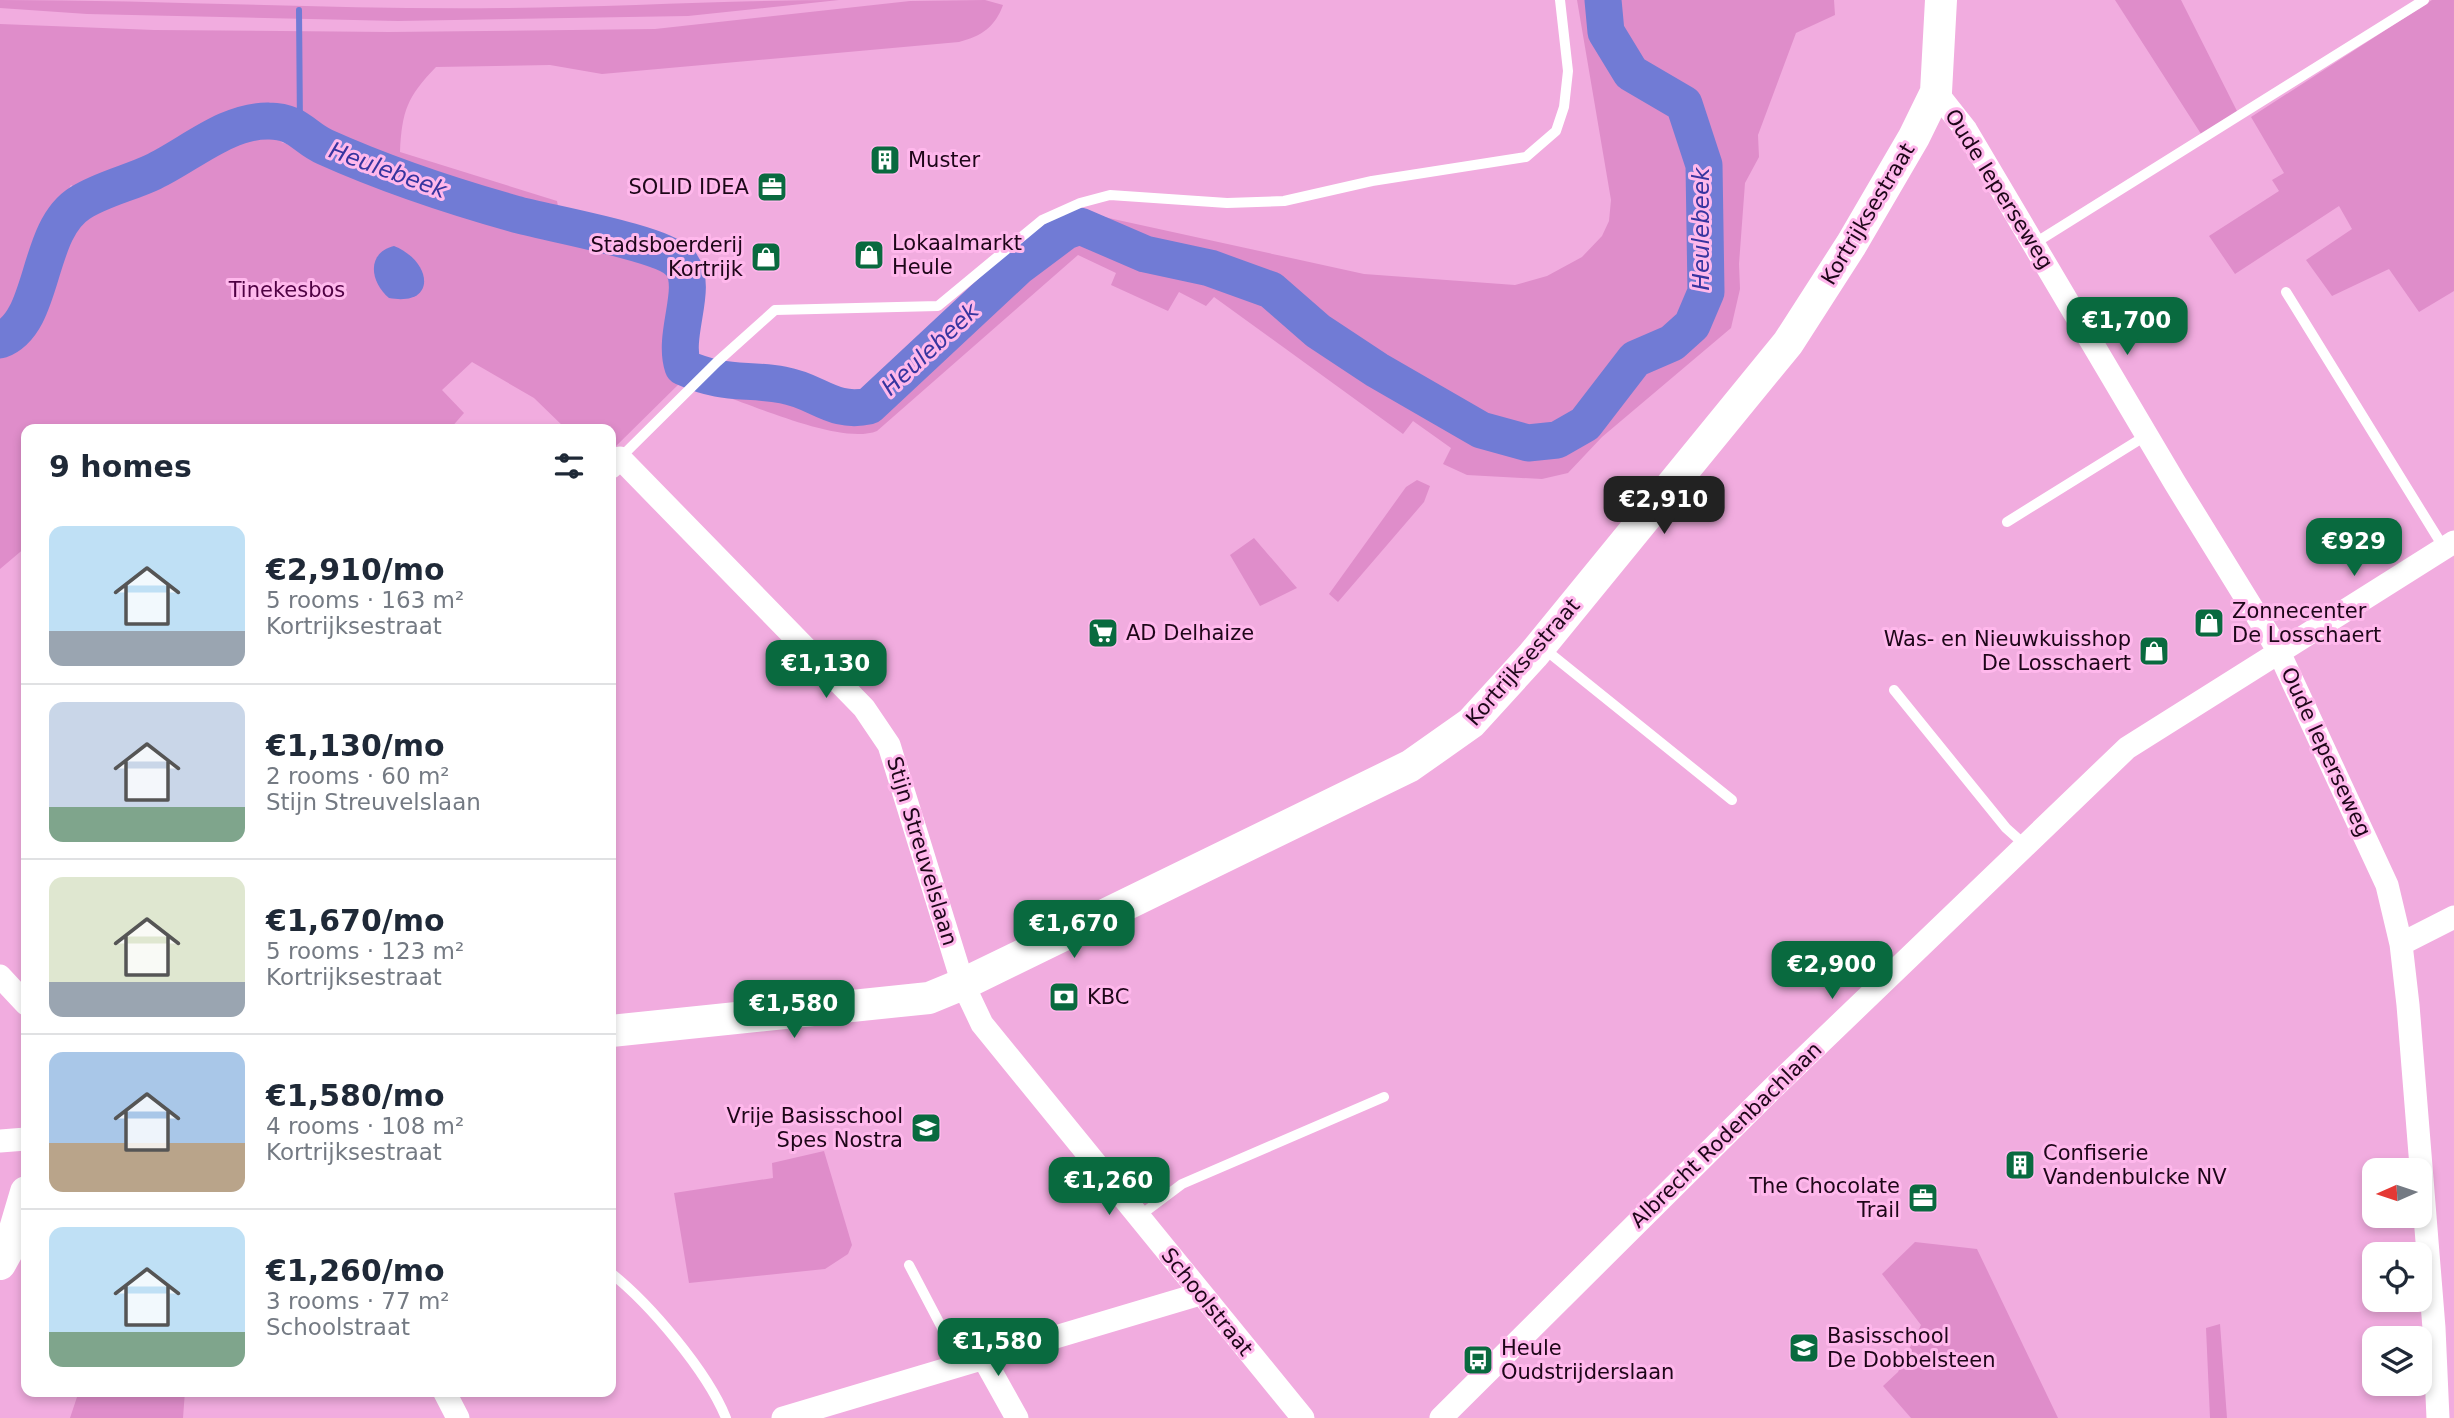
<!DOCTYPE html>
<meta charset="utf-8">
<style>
body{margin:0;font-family:"DejaVu Sans",sans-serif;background:#f6f6f7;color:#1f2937;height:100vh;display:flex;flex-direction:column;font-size:26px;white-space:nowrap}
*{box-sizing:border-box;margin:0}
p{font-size:23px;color:#747a83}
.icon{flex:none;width:38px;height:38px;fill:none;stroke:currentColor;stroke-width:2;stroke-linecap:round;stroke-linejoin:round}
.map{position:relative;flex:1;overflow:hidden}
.side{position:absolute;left:21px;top:424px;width:595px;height:973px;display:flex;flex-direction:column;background:#fff;border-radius:14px;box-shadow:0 4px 10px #0003}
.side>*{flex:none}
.needle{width:46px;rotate:267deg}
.tools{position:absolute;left:2362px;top:1158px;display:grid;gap:14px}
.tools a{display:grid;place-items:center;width:70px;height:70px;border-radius:14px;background:#fff;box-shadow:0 4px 10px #0003;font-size:35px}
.price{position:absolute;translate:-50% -60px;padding:0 16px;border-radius:14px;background:#096a3f;color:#fff;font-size:23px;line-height:46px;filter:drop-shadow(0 2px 4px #0008)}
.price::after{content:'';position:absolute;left:50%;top:42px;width:21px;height:16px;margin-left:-10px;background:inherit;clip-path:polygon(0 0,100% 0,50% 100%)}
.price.selected{background:#222;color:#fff}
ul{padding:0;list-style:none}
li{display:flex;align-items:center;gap:21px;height:175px;padding:0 28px}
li+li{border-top:2px solid #e0e1e3}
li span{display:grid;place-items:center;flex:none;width:196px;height:140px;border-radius:14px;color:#555}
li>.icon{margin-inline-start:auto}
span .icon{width:84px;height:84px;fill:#fffc;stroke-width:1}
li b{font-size:30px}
h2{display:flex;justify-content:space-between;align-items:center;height:84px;padding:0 28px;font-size:30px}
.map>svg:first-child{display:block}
</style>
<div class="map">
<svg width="2454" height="1418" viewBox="0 0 2454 1418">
<rect width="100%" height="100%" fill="#f1acdf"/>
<path fill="#df8dca" d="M 0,0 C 168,0 336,10 504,8 C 616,7 727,0 839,0 L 688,16 L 398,21 L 87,14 L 0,8 Z
M 985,0 L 1003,5 C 995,27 982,36 959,42 L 602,74 L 550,65 L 436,67 C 407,97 402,111 400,152 L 557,201 L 560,216 C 477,190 371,168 297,125 L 281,142 L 482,212 L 642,254 L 662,261 L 674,271 L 680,283 L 667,362 L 670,370 L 685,378 L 611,451 L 611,429 L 566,429 L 534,398 L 472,362 L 442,390 L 464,413 L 450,429 L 26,429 L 26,547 L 0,569 L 0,348 L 24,333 L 67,224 L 79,210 L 98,202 L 71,185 C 64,198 54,210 48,224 C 36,250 29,322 0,332 L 0,24 L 154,30 L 389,32 L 655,29 L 910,1 Z
M 1577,0 L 1598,0 C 1598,33 1609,68 1639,87 C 1650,94 1666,97 1675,108 C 1692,130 1701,166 1702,193 C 1704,228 1710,294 1687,322 C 1673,339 1649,341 1633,356 C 1607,380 1592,429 1552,435 C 1503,443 1460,414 1422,388 C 1391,367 1359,349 1329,327 C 1305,310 1282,289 1257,273 C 1238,261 1183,258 1159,251 C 1139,245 1119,235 1100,228 L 1104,217 L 1364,274 L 1515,285 L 1547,276 L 1582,257 L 1602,236 L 1609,221 L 1611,200 Z
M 1611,0 L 1834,0 L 1835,15 L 1796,33 L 1758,135 L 1759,157 L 1745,183 L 1739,264 L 1740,289 L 1731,328 L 1602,437 L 1568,473 L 1542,479 L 1467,475 L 1443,464 L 1451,448 L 1413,421 L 1403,434 L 1214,297 L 1206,306 L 1179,292 L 1168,311 L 1111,285 L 1116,273 L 1078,255 L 877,431 C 843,445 760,408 724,396 L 720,387 L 723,372 C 744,366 774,364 795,371 C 817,379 838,397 862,392 L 948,320 L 1044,227 L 1061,248 L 1078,234 L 1091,236 L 1154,262 L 1236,284 L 1319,343 L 1452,423 L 1495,441 L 1548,450 L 1563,447 L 1586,432 L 1633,371 L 1684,345 L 1695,332 L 1709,294 L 1715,260 L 1716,207 L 1711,171 L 1686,95 L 1627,57 L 1614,34 Z
M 2115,0 L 2181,0 L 2239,115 L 2203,137 Z
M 2432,0 L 2454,0 L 2454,291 L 2419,312 L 2389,269 L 2332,296 L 2306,260 L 2352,229 L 2339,206 L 2235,274 L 2209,236 L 2279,191 L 2272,180 L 2284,173 L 2251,117 Z
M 1417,480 L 1430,486 L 1424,502 L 1338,602 L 1329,594 L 1406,487 Z
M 1254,538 L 1297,588 L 1260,606 L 1230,555 Z
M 824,1151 L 852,1245 L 848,1254 L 825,1269 L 689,1283 L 674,1193 L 773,1178 L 772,1163 Z
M 1915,1242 L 1977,1249 L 2058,1418 L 1911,1418 L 1883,1386 L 1898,1372 L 1921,1325 L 1882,1274 Z
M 2220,1324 L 2227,1418 L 2210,1418 L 2206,1328 Z
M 79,1391 L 185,1391 L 183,1418 L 70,1418 Z"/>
<path fill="#717bd5" d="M 394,246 C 432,261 438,307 389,298 C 370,282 366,253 394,246 Z"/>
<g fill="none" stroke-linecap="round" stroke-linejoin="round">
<path stroke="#717bd5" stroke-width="6" d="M 299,10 L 300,128"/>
<path stroke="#717bd5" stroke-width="37" d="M 0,340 C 46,323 35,231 80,203 C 102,189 130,183 153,172 C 189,155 227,120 269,121 C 298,121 304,138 325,147 C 385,174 451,196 515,214 C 546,223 665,243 681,264 C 699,288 672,334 683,367 C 725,386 743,378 783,385 C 818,391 832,414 869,406 L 1018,267 L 1066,231 L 1080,226 L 1145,254 L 1210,268 L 1271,290 L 1318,331 L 1377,370 L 1481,430 L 1528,443 L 1557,440 L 1585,424 L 1635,359 L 1672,343 L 1692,325 L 1706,292 L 1704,165 L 1684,104 L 1631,73 L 1606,32 L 1603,0"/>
<path stroke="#fff" stroke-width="10" d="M 2035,243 L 2424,0
M 2286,292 L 2444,548
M 620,458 L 717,362 L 775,310 L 938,306 L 1042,220 L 1080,203 L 1110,195 L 1227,203 L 1284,201 L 1372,181 L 1526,157 L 1556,131 L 1564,107 L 1568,71 L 1560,0
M 2007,522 L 2147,435
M 1542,647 L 1732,800
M 1894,690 L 2006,828 L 2025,845
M 1138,1217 L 1182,1184 L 1384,1097
M 909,1265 L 962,1366
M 611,1273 C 650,1304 707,1371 726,1418"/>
<path stroke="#fff" stroke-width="23" d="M 1936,92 L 1966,130 L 2175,483 L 2278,650 L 2387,885 L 2401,944 L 2408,1005 L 2434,1328 L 2438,1418
M 611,467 L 620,458 L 864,708 L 889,745 L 963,984 L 982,1024 L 1303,1418
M 2401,944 L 2454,917
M 0,976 L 26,1004
M 0,1141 L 26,1139
M 984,1359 L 1017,1418
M 444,1391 L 458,1418
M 783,1418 L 1200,1294
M 1441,1418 L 1772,1089 L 2127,748 L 2454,542"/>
<path stroke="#fff" stroke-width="32" d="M 611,1031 L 929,998 L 963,984 L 1410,766 L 1471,723 L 1533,655 L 1788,343 L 1851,245 L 1914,137 L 1936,92 L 1941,0
M 0,1264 L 10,1246 L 26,1192"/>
</g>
<defs>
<g id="building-square" transform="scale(1.575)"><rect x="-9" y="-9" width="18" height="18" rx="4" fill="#096a3f" stroke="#ffb8ec"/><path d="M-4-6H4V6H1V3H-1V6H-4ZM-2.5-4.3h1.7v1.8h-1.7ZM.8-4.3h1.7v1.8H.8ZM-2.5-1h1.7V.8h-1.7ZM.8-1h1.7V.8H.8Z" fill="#fff"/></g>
<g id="office-square" transform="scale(1.575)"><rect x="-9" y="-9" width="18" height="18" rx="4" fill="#096a3f" stroke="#ffb8ec"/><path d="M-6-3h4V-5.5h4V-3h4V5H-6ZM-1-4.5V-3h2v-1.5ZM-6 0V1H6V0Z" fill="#fff"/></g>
<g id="shop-square" transform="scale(1.575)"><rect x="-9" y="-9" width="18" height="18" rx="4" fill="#096a3f" stroke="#ffb8ec"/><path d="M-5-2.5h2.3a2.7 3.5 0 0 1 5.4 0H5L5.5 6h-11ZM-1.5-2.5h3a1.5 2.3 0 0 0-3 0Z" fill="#fff"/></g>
<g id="supermarket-square" transform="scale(1.575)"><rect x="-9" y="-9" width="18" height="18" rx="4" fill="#096a3f" stroke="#ffb8ec"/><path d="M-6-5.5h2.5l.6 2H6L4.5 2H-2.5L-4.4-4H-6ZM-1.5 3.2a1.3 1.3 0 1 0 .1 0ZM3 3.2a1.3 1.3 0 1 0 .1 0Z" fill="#fff"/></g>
<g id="bank-square" transform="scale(1.575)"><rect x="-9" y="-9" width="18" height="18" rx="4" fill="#096a3f" stroke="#ffb8ec"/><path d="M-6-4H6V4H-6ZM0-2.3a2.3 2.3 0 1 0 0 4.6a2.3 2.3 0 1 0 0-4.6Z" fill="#fff"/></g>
<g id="school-square" transform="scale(1.575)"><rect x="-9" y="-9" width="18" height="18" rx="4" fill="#096a3f" stroke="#ffb8ec"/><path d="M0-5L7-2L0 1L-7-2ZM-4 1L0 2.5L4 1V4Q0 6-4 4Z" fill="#fff"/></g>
<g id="bus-square" transform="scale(1.575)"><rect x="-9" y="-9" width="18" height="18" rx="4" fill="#096a3f" stroke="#ffb8ec"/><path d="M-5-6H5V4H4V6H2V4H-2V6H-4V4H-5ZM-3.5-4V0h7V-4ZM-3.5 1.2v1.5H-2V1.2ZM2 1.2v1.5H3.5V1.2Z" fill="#fff"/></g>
</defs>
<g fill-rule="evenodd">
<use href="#building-square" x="885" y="160"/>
<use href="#office-square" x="772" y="187"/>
<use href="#shop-square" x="869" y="255"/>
<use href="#shop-square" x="766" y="257"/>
<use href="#shop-square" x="2209" y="623"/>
<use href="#supermarket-square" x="1103" y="633"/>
<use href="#shop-square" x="2154" y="651"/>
<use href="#bank-square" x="1064" y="997"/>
<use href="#school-square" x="926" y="1128"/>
<use href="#building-square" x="2020" y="1165"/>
<use href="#office-square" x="1923" y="1198"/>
<use href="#school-square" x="1804" y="1348"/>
<use href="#bus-square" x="1478" y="1360"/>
</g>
<g text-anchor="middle" stroke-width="6" stroke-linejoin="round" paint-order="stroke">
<g font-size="21" fill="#1e0619" stroke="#ffb8ec" text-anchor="start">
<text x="908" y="167">Muster</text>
<text x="749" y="194" text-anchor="end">SOLID IDEA</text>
<text x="892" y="250">Lokaalmarkt<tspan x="892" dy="24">Heule</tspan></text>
<text x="743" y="252" text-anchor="end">Stadsboerderij<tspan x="743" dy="24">Kortrijk</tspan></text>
<text x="2232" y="618">Zonnecenter<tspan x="2232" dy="24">De Losschaert</tspan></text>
<text x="1126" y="640">AD Delhaize</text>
<text x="2131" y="646" text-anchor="end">Was- en Nieuwkuisshop<tspan x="2131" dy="24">De Losschaert</tspan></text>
<text x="1087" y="1004">KBC</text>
<text x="903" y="1123" text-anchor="end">Vrije Basisschool<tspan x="903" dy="24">Spes Nostra</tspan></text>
<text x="2043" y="1160">Confiserie<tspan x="2043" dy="24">Vandenbulcke NV</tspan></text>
<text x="1900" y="1193" text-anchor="end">The Chocolate<tspan x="1900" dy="24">Trail</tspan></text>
<text x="1827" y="1343">Basisschool<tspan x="1827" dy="24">De Dobbelsteen</tspan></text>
<text x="1501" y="1355">Heule<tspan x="1501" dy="24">Oudstrijderslaan</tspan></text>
</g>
<g font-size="21" fill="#1e0619" stroke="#ffb8ec">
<text transform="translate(1999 189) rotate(58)" y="7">Oude Ieperseweg</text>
<text transform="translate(1868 214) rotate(-59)" y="7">Kortrijksestraat</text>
<text transform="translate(1523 662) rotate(-49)" y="7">Kortrijksestraat</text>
<text transform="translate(2326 752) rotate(65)" y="7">Oude Ieperseweg</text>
<text transform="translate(922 851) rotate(73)" y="7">Stijn Streuvelslaan</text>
<text transform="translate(1726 1135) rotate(-44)" y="7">Albrecht Rodenbachlaan</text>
<text transform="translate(1207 1302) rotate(51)" y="7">Schoolstraat</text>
</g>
<g font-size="21" fill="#4f0043" stroke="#ffb8ec">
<text x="287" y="297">Tinekesbos</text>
</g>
<g font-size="23" font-style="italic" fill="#37359f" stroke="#ffb8ec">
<text transform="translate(388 170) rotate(20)" y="8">Heulebeek</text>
<text transform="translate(1701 229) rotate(-90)" y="8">Heulebeek</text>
<text transform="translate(930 349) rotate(-43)" y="8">Heulebeek</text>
</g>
</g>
</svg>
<div class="tools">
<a><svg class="needle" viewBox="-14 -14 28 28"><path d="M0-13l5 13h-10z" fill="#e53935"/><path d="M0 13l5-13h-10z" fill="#747a83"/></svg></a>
<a><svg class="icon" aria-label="locate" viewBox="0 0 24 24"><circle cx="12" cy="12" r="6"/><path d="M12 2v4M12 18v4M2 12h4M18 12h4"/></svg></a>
<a><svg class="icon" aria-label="layers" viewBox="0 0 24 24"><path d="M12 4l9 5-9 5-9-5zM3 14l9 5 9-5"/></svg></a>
</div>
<b class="price" style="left:2127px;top:357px">€1,700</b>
<b class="price selected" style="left:1664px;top:536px">€2,910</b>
<b class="price" style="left:2354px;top:578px">€929</b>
<b class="price" style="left:826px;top:700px">€1,130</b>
<b class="price" style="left:1074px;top:960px">€1,670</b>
<b class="price" style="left:1832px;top:1001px">€2,900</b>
<b class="price" style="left:794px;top:1040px">€1,580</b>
<b class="price" style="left:1109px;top:1217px">€1,260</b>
<b class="price" style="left:998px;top:1378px">€1,580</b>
<section class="side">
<h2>9 homes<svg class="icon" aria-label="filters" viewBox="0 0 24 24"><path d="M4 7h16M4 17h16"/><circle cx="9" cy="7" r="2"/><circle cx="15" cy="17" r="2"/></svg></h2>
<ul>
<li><span style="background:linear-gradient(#bfe0f5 75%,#9aa5b1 0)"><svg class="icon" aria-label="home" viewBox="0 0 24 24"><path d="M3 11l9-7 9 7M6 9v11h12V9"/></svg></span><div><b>€2,910/mo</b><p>5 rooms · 163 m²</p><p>Kortrijksestraat</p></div></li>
<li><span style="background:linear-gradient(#c9d6e8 75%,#7fa58c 0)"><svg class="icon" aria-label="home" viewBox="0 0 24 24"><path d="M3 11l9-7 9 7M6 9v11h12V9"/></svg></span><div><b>€1,130/mo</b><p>2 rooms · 60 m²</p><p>Stijn Streuvelslaan</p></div></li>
<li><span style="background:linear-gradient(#dfe7d0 75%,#9aa5b1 0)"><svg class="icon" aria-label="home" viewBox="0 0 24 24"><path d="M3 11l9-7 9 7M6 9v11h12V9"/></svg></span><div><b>€1,670/mo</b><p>5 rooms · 123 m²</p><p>Kortrijksestraat</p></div></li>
<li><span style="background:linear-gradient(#a9c7e8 65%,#b9a48a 0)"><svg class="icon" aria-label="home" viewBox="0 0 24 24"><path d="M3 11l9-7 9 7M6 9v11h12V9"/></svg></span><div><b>€1,580/mo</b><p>4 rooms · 108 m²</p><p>Kortrijksestraat</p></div></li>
<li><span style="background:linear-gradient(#bfe0f5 75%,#7fa58c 0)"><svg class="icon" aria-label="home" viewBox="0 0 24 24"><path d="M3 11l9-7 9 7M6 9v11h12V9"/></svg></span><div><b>€1,260/mo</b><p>3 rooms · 77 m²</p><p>Schoolstraat</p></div></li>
</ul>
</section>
</div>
